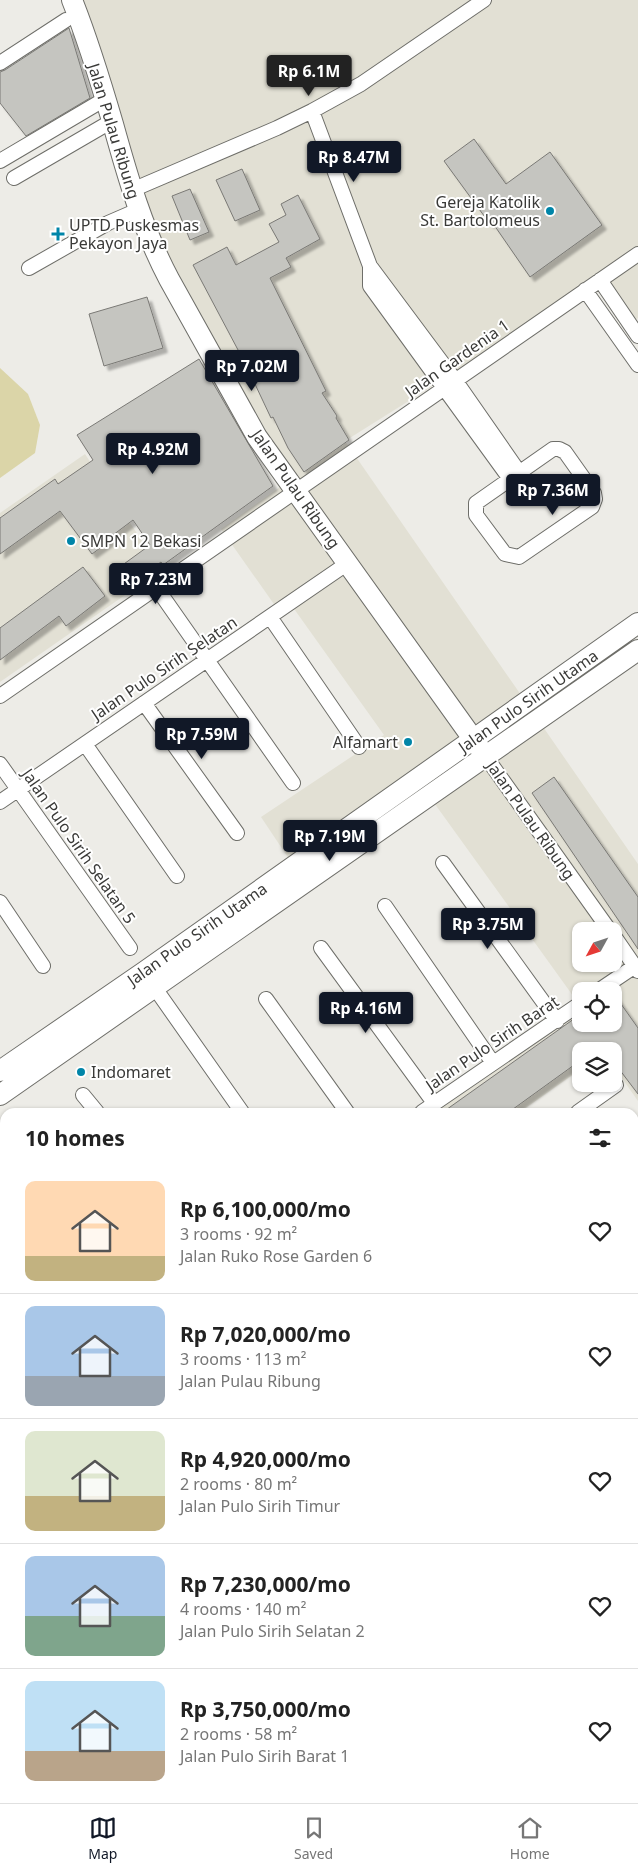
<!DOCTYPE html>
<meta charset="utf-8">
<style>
body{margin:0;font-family:"Noto Sans",sans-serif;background:#f2f2f2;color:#222;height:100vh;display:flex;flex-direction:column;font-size:19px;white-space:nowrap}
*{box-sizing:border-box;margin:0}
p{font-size:16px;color:#767676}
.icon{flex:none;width:28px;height:28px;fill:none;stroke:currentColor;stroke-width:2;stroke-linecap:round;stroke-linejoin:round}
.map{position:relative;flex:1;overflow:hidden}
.sheet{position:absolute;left:0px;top:1108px;width:639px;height:696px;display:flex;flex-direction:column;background:#fff;border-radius:15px 15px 0 0;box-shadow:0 1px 4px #0004}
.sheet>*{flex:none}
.needle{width:32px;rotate:230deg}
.buttons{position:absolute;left:572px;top:922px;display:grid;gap:10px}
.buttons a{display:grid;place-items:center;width:50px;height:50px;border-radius:10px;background:#fff;box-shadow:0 1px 4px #0004;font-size:25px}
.price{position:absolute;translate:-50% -42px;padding:0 11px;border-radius:5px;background:#111827;color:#fff;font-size:16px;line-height:32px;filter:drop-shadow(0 1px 2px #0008)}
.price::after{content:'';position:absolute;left:50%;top:30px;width:15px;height:11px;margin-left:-8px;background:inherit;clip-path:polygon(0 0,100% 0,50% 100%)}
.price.current{background:#222;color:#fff}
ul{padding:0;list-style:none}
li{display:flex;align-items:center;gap:15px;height:125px;padding:0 25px}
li+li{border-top:1px solid #e0e0e0}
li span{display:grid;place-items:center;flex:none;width:140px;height:100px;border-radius:10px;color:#555}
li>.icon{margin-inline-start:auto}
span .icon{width:60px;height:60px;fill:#fffc;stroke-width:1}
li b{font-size:21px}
h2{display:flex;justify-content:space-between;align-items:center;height:60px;padding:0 25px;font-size:21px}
.tabs{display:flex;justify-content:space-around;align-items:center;height:70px;border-top:1px solid #e0e0e0;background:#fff;font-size:14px;color:#767676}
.tabs a{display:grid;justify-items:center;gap:2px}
.tabs .current{color:#111827}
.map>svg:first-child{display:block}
</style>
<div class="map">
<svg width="638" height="1803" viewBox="0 0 638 1803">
<defs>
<filter id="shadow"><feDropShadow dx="4.5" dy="4.5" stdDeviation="1" flood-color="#0004"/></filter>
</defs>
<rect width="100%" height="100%" fill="#edece7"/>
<path fill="#e2e0d4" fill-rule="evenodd" d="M 70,0 L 638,0 L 638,318 L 625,327 L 596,283 L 345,441 L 638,864 L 638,1101 L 614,1067 L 614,1051 L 581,1051 L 581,1069 L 520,1112 L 425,1112 L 576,1000 L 432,800 L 305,883 L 261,817 L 384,735 L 287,599 L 276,607 L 221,529 L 280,487 L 257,437 L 161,272 ZM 581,931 L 614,931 L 614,964 L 581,964 ZM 581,991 L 614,991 L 614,1024 L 581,1024 Z
M 85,454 L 161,570 L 0,682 L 0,513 Z"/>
<path fill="#dbd5a8" d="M 0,368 L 28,394 L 40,425 L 35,453 L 0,478 Z"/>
<path fill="#c5c5c0" stroke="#7a7975" filter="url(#shadow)" d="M 69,28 L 90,98 L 26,136 L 0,103 L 0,72 L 5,70 Z
M 474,139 L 506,184 L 550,152 L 602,225 L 530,277 L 492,222 L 490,224 L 444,161 Z
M 242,169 L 260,210 L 235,221 L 216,180 Z
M 190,189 L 209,232 L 190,240 L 172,196 Z
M 298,195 L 320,239 L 286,258 L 291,267 L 270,278 L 326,391 L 322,393 L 337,416 L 336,418 L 349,440 L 304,472 L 288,448 L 273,417 L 271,418 L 246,365 L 193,265 L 227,247 L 236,265 L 279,242 L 269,224 L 286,215 L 281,204 Z
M 147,297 L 163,348 L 104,366 L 89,314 Z
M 199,359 L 273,486 L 163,565 L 161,562 L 129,585 L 117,569 L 150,545 L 133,520 L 109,538 L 111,540 L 92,554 L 60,511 L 0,554 L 0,518 L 55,479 L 58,484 L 93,460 L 77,435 Z
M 83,567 L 105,596 L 66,626 L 59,616 L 0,660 L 0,628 Z
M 554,777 L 638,897 L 638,949 L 532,793 Z
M 614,994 L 638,1028 L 638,1094 L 616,1065 L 614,1060 L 614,1051 L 581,1051 L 581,1060 L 509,1112 L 443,1112 L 578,1016 L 581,1024 L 614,1024 Z"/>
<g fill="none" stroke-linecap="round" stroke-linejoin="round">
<g stroke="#6e6e69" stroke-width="16">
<path id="minor" d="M 0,63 L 66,20
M 312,111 L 370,266
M 0,161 L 105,99
M 14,178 L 112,121
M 132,190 L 277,128 L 312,111 L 361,84 L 484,0
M 29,268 L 108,223 L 138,210
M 600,280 L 638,336
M 585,290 L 638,365
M 553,449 L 559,449 L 565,452 L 594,493 L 595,499 L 592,507 L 519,557 L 505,554 L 476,515 L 476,503 Z
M 510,479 L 370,286 L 370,266 L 455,380 L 519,472
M 156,587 L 293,783
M 270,617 L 359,747
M 0,696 L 638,254
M 144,703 L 237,833
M 85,744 L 177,876
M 486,757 L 610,931
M 0,764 L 130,948
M 0,802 L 348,563
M 443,863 L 557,1021
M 0,902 L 43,966
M 385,906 L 493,1063
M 614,936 L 638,971
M 321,948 L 434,1103
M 150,981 L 242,1112
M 598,991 L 635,966
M 266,999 L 347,1112
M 83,1095 L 97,1112
M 422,1112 L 581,1003
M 578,1112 L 616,1085
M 634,1162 L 638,1168
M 0,1284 L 5,1290
M 634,1306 L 638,1312
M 634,1391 L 638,1389
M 0,1399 L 5,1395
M 634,1546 L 638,1554
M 634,1588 L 638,1586
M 0,1734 L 5,1740
M 54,1799 L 57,1803
M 541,1799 L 543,1803
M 295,1803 L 300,1799
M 488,1803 L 494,1799"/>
</g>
<g stroke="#6e6e69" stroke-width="22">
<path id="secondary" d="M 72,0 C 88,40 101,83 113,124 C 128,178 143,230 169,279 L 257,437 L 486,757
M 0,1071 L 144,972 L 638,623
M 0,1095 L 638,650"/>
</g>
<use href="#minor" stroke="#fff" stroke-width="14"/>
<use href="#secondary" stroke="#fff" stroke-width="20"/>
</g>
<g fill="#0085a8" stroke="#fff" stroke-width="2">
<circle cx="550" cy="211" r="5"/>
<path d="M55.5 226.5h5v5h5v5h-5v5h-5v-5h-5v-5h5z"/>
<circle cx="71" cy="541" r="5"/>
<circle cx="408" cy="742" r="5"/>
<circle cx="81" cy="1072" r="5"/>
</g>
<g text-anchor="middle" stroke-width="4" stroke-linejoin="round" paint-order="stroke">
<g font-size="16" fill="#3a3a38" stroke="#fff">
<text transform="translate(114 131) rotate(73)" y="6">Jalan Pulau Ribung</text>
<text transform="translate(457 358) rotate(-35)" y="6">Jalan Gardenia 1</text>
<text transform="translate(296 489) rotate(55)" y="6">Jalan Pulau Ribung</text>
<text transform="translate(164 668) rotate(-34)" y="6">Jalan Pulo Sirih Selatan</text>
<text transform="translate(528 701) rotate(-35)" y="6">Jalan Pulo Sirih Utama</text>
<text transform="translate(531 820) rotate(55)" y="6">Jalan Pulau Ribung</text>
<text transform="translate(79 846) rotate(55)" y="6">Jalan Pulo Sirih Selatan 5</text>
<text transform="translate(197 934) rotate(-35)" y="6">Jalan Pulo Sirih Utama</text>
<text transform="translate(492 1043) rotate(-34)" y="6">Jalan Pulo Sirih Barat</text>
</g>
<g font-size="16" fill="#3a3a38" stroke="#fff" text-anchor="start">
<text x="540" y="208" text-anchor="end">Gereja Katolik<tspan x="540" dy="18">St. Bartolomeus</tspan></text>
<text x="69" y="231">UPTD Puskesmas<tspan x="69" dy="18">Pekayon Jaya</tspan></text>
<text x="81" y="547">SMPN 12 Bekasi</text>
<text x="398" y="748" text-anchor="end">Alfamart</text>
<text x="91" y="1078">Indomaret</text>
</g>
</g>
</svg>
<div class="buttons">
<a><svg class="needle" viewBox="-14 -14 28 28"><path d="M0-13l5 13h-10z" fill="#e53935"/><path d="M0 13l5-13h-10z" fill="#767676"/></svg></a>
<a><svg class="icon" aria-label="locate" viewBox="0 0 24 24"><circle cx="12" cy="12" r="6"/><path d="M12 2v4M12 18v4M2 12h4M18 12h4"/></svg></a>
<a><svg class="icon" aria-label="layers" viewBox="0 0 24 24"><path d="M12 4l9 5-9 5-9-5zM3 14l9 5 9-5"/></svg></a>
</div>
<b class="price current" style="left:309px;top:97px">Rp 6.1M</b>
<b class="price" style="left:354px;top:183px">Rp 8.47M</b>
<b class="price" style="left:252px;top:392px">Rp 7.02M</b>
<b class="price" style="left:153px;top:475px">Rp 4.92M</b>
<b class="price" style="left:553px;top:516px">Rp 7.36M</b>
<b class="price" style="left:156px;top:605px">Rp 7.23M</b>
<b class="price" style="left:202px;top:760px">Rp 7.59M</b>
<b class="price" style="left:330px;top:862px">Rp 7.19M</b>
<b class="price" style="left:488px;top:950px">Rp 3.75M</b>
<b class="price" style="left:366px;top:1034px">Rp 4.16M</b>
<section class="sheet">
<h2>10 homes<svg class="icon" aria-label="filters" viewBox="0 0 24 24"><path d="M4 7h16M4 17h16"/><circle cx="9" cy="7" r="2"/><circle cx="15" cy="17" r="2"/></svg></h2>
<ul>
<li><span style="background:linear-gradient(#ffd9b3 75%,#c2b280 0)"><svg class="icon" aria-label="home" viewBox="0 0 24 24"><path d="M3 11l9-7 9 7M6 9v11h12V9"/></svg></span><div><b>Rp 6,100,000/mo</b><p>3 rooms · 92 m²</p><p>Jalan Ruko Rose Garden 6</p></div><svg class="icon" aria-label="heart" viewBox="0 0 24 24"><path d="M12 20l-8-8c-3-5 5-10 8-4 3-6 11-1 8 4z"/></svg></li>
<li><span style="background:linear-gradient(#a9c7e8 70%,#9aa5b1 0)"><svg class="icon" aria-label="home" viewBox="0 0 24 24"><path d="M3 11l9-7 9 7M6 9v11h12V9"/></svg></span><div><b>Rp 7,020,000/mo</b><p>3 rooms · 113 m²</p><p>Jalan Pulau Ribung</p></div><svg class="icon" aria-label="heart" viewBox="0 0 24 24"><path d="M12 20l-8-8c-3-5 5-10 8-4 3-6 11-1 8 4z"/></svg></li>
<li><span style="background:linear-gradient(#dfe7d0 65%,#c2b280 0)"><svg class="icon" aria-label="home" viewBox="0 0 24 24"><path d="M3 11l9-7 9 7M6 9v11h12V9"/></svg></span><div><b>Rp 4,920,000/mo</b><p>2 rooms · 80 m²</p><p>Jalan Pulo Sirih Timur</p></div><svg class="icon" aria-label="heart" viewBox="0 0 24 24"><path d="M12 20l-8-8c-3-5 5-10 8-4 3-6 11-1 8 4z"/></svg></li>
<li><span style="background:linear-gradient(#a9c7e8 60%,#7fa58c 0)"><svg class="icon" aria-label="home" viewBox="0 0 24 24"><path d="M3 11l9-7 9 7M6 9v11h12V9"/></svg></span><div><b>Rp 7,230,000/mo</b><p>4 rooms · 140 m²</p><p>Jalan Pulo Sirih Selatan 2</p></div><svg class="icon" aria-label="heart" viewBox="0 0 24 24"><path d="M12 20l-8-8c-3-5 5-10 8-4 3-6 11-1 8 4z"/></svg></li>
<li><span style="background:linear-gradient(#bfe0f5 70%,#b9a48a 0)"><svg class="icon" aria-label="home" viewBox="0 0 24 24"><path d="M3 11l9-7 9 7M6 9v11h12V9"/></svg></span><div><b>Rp 3,750,000/mo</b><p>2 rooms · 58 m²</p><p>Jalan Pulo Sirih Barat 1</p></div><svg class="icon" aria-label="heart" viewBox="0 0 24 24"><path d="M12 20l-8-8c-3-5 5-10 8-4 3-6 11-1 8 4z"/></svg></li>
</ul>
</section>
</div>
<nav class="tabs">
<a class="current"><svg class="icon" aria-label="map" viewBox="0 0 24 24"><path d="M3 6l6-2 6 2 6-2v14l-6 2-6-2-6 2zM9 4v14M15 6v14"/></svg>Map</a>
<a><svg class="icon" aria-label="saved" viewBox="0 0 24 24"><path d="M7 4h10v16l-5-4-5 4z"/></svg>Saved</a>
<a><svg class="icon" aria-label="home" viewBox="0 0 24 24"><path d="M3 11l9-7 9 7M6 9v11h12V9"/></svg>Home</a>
</nav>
